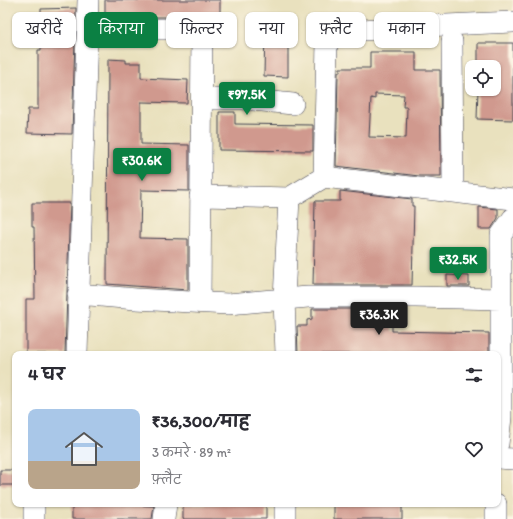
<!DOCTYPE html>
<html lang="hi">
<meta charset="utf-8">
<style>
body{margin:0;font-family:Itim,"Playpen Sans Deva",sans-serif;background:#f2f2f3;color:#2b2b33;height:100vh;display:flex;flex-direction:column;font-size:15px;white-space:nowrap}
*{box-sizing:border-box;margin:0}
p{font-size:13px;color:#7c7c81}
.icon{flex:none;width:22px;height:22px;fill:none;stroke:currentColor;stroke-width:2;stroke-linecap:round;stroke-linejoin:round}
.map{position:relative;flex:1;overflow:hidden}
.panel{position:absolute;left:12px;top:351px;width:489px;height:156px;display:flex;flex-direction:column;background:#fff;border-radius:8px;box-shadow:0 1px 3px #0004}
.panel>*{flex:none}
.banner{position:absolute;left:12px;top:12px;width:489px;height:36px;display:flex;gap:8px}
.tools{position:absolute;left:465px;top:60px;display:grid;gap:8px}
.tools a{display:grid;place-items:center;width:36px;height:36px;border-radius:8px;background:#fff;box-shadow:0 1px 3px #0004;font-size:20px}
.price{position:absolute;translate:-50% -34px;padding:0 9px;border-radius:4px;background:#0b8043;color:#fff;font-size:13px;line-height:26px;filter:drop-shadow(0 1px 2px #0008)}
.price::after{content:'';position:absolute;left:50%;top:24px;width:12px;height:9px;margin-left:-6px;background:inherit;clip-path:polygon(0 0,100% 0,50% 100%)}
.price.active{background:#222;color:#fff}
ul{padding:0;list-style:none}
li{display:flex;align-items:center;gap:12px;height:100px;padding:0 16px}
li+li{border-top:1px solid #e1e1e2}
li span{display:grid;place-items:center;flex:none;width:112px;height:80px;border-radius:8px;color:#555}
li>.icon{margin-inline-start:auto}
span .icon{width:48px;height:48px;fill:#fffc;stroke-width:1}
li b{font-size:17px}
h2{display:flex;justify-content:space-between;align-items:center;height:48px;padding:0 16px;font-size:17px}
.chip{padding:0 14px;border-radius:8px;background:#fff;box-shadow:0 1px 3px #0004;font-size:14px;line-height:36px}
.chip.active{background:#0b8043;color:#fff}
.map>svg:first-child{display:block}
</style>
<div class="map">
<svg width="513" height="519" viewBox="0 0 513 519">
<rect width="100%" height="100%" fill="#fcf5e5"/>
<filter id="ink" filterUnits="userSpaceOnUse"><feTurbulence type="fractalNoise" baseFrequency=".025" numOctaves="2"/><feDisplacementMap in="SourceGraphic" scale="8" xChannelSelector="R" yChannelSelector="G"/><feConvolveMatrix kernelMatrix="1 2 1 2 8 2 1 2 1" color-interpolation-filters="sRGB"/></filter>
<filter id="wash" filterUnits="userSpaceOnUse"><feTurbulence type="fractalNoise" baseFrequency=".012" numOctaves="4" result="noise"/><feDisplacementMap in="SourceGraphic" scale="16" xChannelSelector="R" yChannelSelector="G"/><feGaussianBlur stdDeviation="0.9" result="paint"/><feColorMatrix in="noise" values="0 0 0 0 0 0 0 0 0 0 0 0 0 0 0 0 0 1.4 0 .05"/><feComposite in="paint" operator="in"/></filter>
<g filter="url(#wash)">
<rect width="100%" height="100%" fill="#e9e1be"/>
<g id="blocks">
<path fill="#d0998e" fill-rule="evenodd" d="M 105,0 L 220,0 L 220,27 L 214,27 L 212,23 L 208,19 L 202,17 L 139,17 L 105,14 Z
M 76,8 L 72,134 L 27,133 L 28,109 L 38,109 L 38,50 L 41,50 L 41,9 Z
M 265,30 L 288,30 L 288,77 L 264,76 Z
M 478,43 L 513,43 L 513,120 L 477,119 L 478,89 L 494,89 L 494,67 L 478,67 Z
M 370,52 L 416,52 L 416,70 L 440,70 L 441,176 L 419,176 L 336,166 L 338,72 L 340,72 L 340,68 L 370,68 ZM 375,94 L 404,95 L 403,107 L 407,107 L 406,138 L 369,137 L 371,98 L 375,99 Z
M 108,59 L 126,60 L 126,63 L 141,63 L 141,78 L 188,80 L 187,103 L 141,102 L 141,144 L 189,145 L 189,191 L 141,190 L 140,238 L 188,239 L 188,290 L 107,284 Z
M 219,112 L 235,112 L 235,124 L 313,125 L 313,151 L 219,150 Z
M 340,191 L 412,199 L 412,206 L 414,206 L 412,285 L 313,285 L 315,201 L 340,201 Z
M 32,203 L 70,203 L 65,354 L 26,354 L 26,299 L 35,299 L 34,227 L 32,227 Z
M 479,207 L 498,209 L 498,218 L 491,229 L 479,229 Z
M 447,275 L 469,276 L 469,286 L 447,286 Z
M 312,309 L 392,309 L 392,331 L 489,333 L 489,354 L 298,354 L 297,326 L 307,326 L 307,320 L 312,319 Z
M 0,470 L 15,470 L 15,485 L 0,485 Z
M 72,504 L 133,504 L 133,505 L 154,506 L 152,519 L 72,519 Z
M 183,504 L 266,504 L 266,519 L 183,519 Z
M 334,504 L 402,504 L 402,519 L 334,519 Z"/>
</g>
</g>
<g filter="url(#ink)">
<use href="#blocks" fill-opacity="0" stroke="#403f4f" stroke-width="1"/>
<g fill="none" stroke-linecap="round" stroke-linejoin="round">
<g stroke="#403f4f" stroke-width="22">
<path id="street" d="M 87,24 L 138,29 L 202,29 L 200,302
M 452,41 L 453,192
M 202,99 L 243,99 L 293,104
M 324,177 L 327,42 L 338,32 L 402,27 L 513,22
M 200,196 L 289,198 L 284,299 L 286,354
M 289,198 L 324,177 L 513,199
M 78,294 L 136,299 L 228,304 L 308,297 L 416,297 L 501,299
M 77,354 L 88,0
M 498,444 L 501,417 L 501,235 L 513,218
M 498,458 L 513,459
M 34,504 L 34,519
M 285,504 L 285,519
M 164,519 L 166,504
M 496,519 L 496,504"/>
</g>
<use href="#street" stroke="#fff" stroke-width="21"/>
</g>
</g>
</svg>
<div class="tools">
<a><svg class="icon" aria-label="locate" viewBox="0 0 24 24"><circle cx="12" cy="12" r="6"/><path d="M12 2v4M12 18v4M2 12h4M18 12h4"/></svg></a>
</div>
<b class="price" style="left:247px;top:116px">₹97.5K</b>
<b class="price" style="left:142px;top:182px">₹30.6K</b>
<b class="price" style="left:458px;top:281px">₹32.5K</b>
<b class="price active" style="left:379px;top:336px">₹36.3K</b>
<div class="banner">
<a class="chip">खरीदें</a>
<a class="chip active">किराया</a>
<a class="chip">फ़िल्टर</a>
<a class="chip">नया</a>
<a class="chip">फ़्लैट</a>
<a class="chip">मकान</a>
</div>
<section class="panel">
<h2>4 घर<svg class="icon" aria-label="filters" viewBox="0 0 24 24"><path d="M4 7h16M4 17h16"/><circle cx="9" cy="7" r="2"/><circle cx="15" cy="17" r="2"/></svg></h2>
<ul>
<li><span style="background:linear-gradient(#a9c7e8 65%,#b9a48a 0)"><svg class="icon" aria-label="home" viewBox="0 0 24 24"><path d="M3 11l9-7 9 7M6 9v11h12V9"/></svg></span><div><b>₹36,300/माह</b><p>3 कमरे · 89 m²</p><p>फ़्लैट</p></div><svg class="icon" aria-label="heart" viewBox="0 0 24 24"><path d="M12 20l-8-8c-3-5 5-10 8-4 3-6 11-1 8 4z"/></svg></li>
</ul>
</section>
</div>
